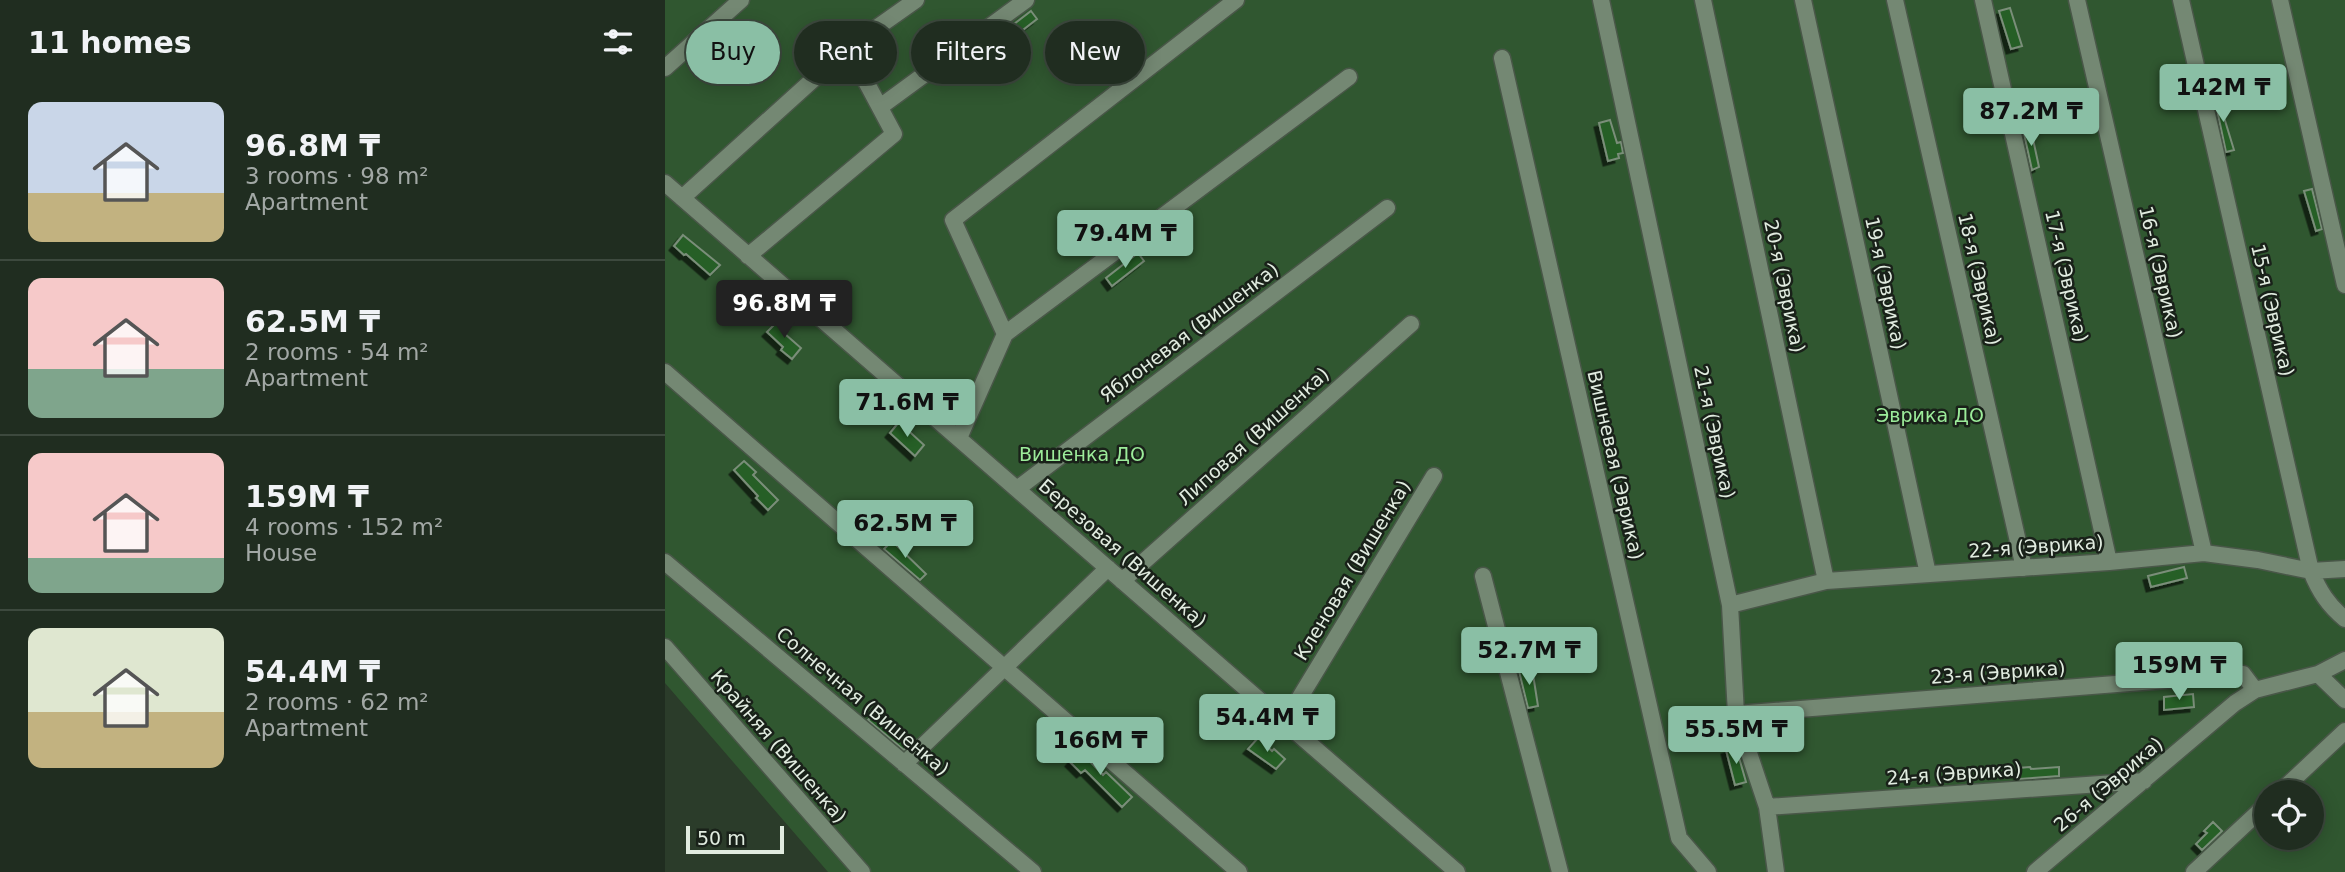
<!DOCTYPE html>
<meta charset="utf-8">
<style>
body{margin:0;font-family:"DejaVu Sans",sans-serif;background:#2d392d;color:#f1f3f6;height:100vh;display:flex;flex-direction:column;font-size:26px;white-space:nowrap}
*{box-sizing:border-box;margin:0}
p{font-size:23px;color:#a2a8a5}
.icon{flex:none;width:38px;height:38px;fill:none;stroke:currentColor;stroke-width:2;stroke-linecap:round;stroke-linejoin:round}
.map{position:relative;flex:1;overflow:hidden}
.details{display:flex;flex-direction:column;background:#202d20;width:665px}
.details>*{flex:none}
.guide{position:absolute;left:21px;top:21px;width:665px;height:63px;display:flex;gap:14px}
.tools{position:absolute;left:1589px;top:780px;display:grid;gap:14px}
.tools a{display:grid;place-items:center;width:70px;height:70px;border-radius:50%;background:#202d20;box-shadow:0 4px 18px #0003,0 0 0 2px #3d493e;font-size:35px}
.scale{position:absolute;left:21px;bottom:18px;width:98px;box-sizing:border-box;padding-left:7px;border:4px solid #e1ece0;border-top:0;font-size:19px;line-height:24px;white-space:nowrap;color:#e1ece0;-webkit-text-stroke:5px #192119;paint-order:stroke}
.price{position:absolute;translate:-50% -60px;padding:0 16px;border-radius:7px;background:#8abfa5;color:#111;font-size:23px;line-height:46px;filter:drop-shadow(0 2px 4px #0008)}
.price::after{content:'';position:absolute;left:50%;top:42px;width:21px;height:16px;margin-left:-10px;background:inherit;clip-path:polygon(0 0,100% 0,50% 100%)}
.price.active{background:#222;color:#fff}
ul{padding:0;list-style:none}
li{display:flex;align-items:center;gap:21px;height:175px;padding:0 28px}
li+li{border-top:2px solid #3d493e}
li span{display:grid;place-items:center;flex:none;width:196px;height:140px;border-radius:14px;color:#555}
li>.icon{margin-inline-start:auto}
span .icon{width:84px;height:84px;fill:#fffc;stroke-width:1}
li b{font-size:30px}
h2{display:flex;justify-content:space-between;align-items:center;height:84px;padding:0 28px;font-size:30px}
.pill{padding:0 24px;border-radius:32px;background:#202d20;box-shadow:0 4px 18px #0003,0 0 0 2px #3d493e;font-size:24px;line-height:63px}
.pill.active{background:#8abfa5;color:#111}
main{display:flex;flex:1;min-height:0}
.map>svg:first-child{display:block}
</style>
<main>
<section class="details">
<h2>11 homes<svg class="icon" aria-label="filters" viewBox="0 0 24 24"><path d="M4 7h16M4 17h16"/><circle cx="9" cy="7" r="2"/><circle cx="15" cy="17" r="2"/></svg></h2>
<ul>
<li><span style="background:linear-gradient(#c9d6e8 65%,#c2b280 0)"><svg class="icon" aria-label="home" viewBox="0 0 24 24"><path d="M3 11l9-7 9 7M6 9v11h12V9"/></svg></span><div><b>96.8M ₸</b><p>3 rooms · 98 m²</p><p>Apartment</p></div></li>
<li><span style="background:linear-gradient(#f6c9c9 65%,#7fa58c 0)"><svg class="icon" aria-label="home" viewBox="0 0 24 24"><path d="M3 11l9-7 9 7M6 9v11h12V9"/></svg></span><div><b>62.5M ₸</b><p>2 rooms · 54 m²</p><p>Apartment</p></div></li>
<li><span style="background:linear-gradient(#f6c9c9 75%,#7fa58c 0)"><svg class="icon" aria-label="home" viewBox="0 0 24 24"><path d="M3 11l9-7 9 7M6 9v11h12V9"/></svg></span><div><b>159M ₸</b><p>4 rooms · 152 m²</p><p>House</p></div></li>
<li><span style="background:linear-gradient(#dfe7d0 60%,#c2b280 0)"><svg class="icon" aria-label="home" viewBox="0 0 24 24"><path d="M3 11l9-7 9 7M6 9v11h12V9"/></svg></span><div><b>54.4M ₸</b><p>2 rooms · 62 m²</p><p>Apartment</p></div></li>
</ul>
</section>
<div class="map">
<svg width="1680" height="872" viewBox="0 0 1680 872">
<defs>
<filter id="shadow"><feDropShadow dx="-4.5" dy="4.5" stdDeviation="0" flood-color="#0009"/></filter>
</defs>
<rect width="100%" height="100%" fill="#2b3c2a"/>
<path fill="#305730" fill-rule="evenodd" d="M 0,0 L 1680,0 L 1680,872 L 163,872 L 0,683 ZM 1601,793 L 1647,793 L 1647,838 L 1601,838 Z"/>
<path fill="#255e26" stroke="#7a8e79" stroke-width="2" filter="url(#shadow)" d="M 1345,8 L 1357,46 L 1346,49 L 1334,11 Z
M 366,11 L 372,19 L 346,39 L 340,31 Z
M 1553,90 L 1556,101 L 1554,101 L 1569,150 L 1561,152 L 1548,91 Z
M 945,120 L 952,143 L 956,142 L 958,153 L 953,154 L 954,158 L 943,161 L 934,123 Z
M 1363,127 L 1366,130 L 1374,167 L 1367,170 L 1358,129 Z
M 1647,189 L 1657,229 L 1651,231 L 1639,191 Z
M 18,235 L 55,265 L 45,275 L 21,254 L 19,255 L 9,246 Z
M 473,253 L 479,261 L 447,286 L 441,278 Z
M 112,322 L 122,331 L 120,334 L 136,348 L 127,359 L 116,350 L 118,347 L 102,332 Z
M 234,422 L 259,445 L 250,456 L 225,433 Z
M 79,461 L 91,472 L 88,475 L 113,500 L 103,510 L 91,498 L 93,496 L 69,470 Z
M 227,541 L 261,574 L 255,580 L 219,549 Z
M 1519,567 L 1522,578 L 1486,587 L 1483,576 Z
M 867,668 L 873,706 L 863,708 L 854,671 Z
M 1528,694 L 1529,707 L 1499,710 L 1499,697 Z
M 212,711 L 246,743 L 239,750 L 203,720 Z
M 593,738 L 607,751 L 609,749 L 620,759 L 611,769 L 583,749 Z
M 410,746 L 438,775 L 441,772 L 467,797 L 457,807 L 420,770 L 416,773 L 405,762 L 408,759 L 403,753 Z
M 1071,747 L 1081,782 L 1070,785 L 1061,750 Z
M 1365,767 L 1366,769 L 1394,767 L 1394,776 L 1354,779 L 1353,768 Z
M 1548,822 L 1557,831 L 1537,850 L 1531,844 L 1542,833 L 1539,831 Z"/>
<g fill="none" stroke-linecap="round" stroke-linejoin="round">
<g stroke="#495748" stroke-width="19">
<path id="minor" d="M 936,0 L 1065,605 L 1071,714 L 1102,807 L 1111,872
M 1038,0 L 1161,581
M 1138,0 L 1263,574
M 1230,0 L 1359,568
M 1318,0 L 1444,562
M 1412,0 L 1539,553
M 1516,0 L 1646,571 C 1654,591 1663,605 1680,619
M 1615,0 L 1680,285
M 837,58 L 1014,838 L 1043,872
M 0,68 L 76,0
M 215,107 L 361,0
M 0,183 L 792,872
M 17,198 L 183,48
M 83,256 L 229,134 L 183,48 L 251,0
M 340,334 L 288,220 L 571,0
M 0,372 L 574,872
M 294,438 L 340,334 L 684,77
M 352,489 L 722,208
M 0,562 L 368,872
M 818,576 L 895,872
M 457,581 L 746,324
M 1065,605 L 1161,581 L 1444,562 L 1539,553 L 1593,560 L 1646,571 L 1680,569
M 0,647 L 197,872
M 1653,674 L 1680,700
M 1071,714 L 1578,674 L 1590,690
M 620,722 L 769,476
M 239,764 L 443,568
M 1614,793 L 1680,731
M 1102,807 L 1479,781
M 1370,872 L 1570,703 L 1590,690 L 1653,674 L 1680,660
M 1529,872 L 1601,805"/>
</g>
<use href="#minor" stroke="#748873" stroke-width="16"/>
</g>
<g text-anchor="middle" stroke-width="5" stroke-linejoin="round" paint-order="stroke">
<g font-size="19" fill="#e1ece0" stroke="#192119">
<text transform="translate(1496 272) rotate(77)" y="7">16-я (Эврика)</text>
<text transform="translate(1402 276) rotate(77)" y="7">17-я (Эврика)</text>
<text transform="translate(1315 279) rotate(77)" y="7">18-я (Эврика)</text>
<text transform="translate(1221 283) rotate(78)" y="7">19-я (Эврика)</text>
<text transform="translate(1120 286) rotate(78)" y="7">20-я (Эврика)</text>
<text transform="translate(1608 310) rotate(77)" y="7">15-я (Эврика)</text>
<text transform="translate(524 332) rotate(-37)" y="7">Яблоневая (Вишенка)</text>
<text transform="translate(1050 432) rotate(78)" y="7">21-я (Эврика)</text>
<text transform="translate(588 436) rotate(-42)" y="7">Липовая (Вишенка)</text>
<text transform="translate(951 465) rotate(77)" y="7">Вишневая (Эврика)</text>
<text transform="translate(1371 546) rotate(-4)" y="7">22-я (Эврика)</text>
<text transform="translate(458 553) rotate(41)" y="7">Березовая (Вишенка)</text>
<text transform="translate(687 570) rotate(-59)" y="7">Кленовая (Вишенка)</text>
<text transform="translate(1333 672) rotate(-4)" y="7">23-я (Эврика)</text>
<text transform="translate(198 701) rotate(40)" y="7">Солнечная (Вишенка)</text>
<text transform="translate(114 746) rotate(49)" y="7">Крайняя (Вишенка)</text>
<text transform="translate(1289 773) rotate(-4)" y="7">24-я (Эврика)</text>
<text transform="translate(1443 784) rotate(-40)" y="7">26-я (Эврика)</text>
</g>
<g font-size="19" fill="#9cec9a" stroke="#192119">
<text x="1265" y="422">Эврика ДО</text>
<text x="417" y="461">Вишенка ДО</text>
</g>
</g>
</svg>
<div class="tools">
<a><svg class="icon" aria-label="locate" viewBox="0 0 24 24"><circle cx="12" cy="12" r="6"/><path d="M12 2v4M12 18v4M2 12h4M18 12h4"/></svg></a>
</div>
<div class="scale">50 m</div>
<b class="price" style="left:1558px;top:124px">142M ₸</b>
<b class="price" style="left:1366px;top:148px">87.2M ₸</b>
<b class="price" style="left:460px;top:270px">79.4M ₸</b>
<b class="price active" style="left:119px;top:340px">96.8M ₸</b>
<b class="price" style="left:242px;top:439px">71.6M ₸</b>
<b class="price" style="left:240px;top:560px">62.5M ₸</b>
<b class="price" style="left:864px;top:687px">52.7M ₸</b>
<b class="price" style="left:1514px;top:702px">159M ₸</b>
<b class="price" style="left:602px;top:754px">54.4M ₸</b>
<b class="price" style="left:1071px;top:766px">55.5M ₸</b>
<b class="price" style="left:435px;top:777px">166M ₸</b>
<div class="guide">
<a class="pill active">Buy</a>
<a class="pill">Rent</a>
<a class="pill">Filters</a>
<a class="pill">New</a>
</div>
</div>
</main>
